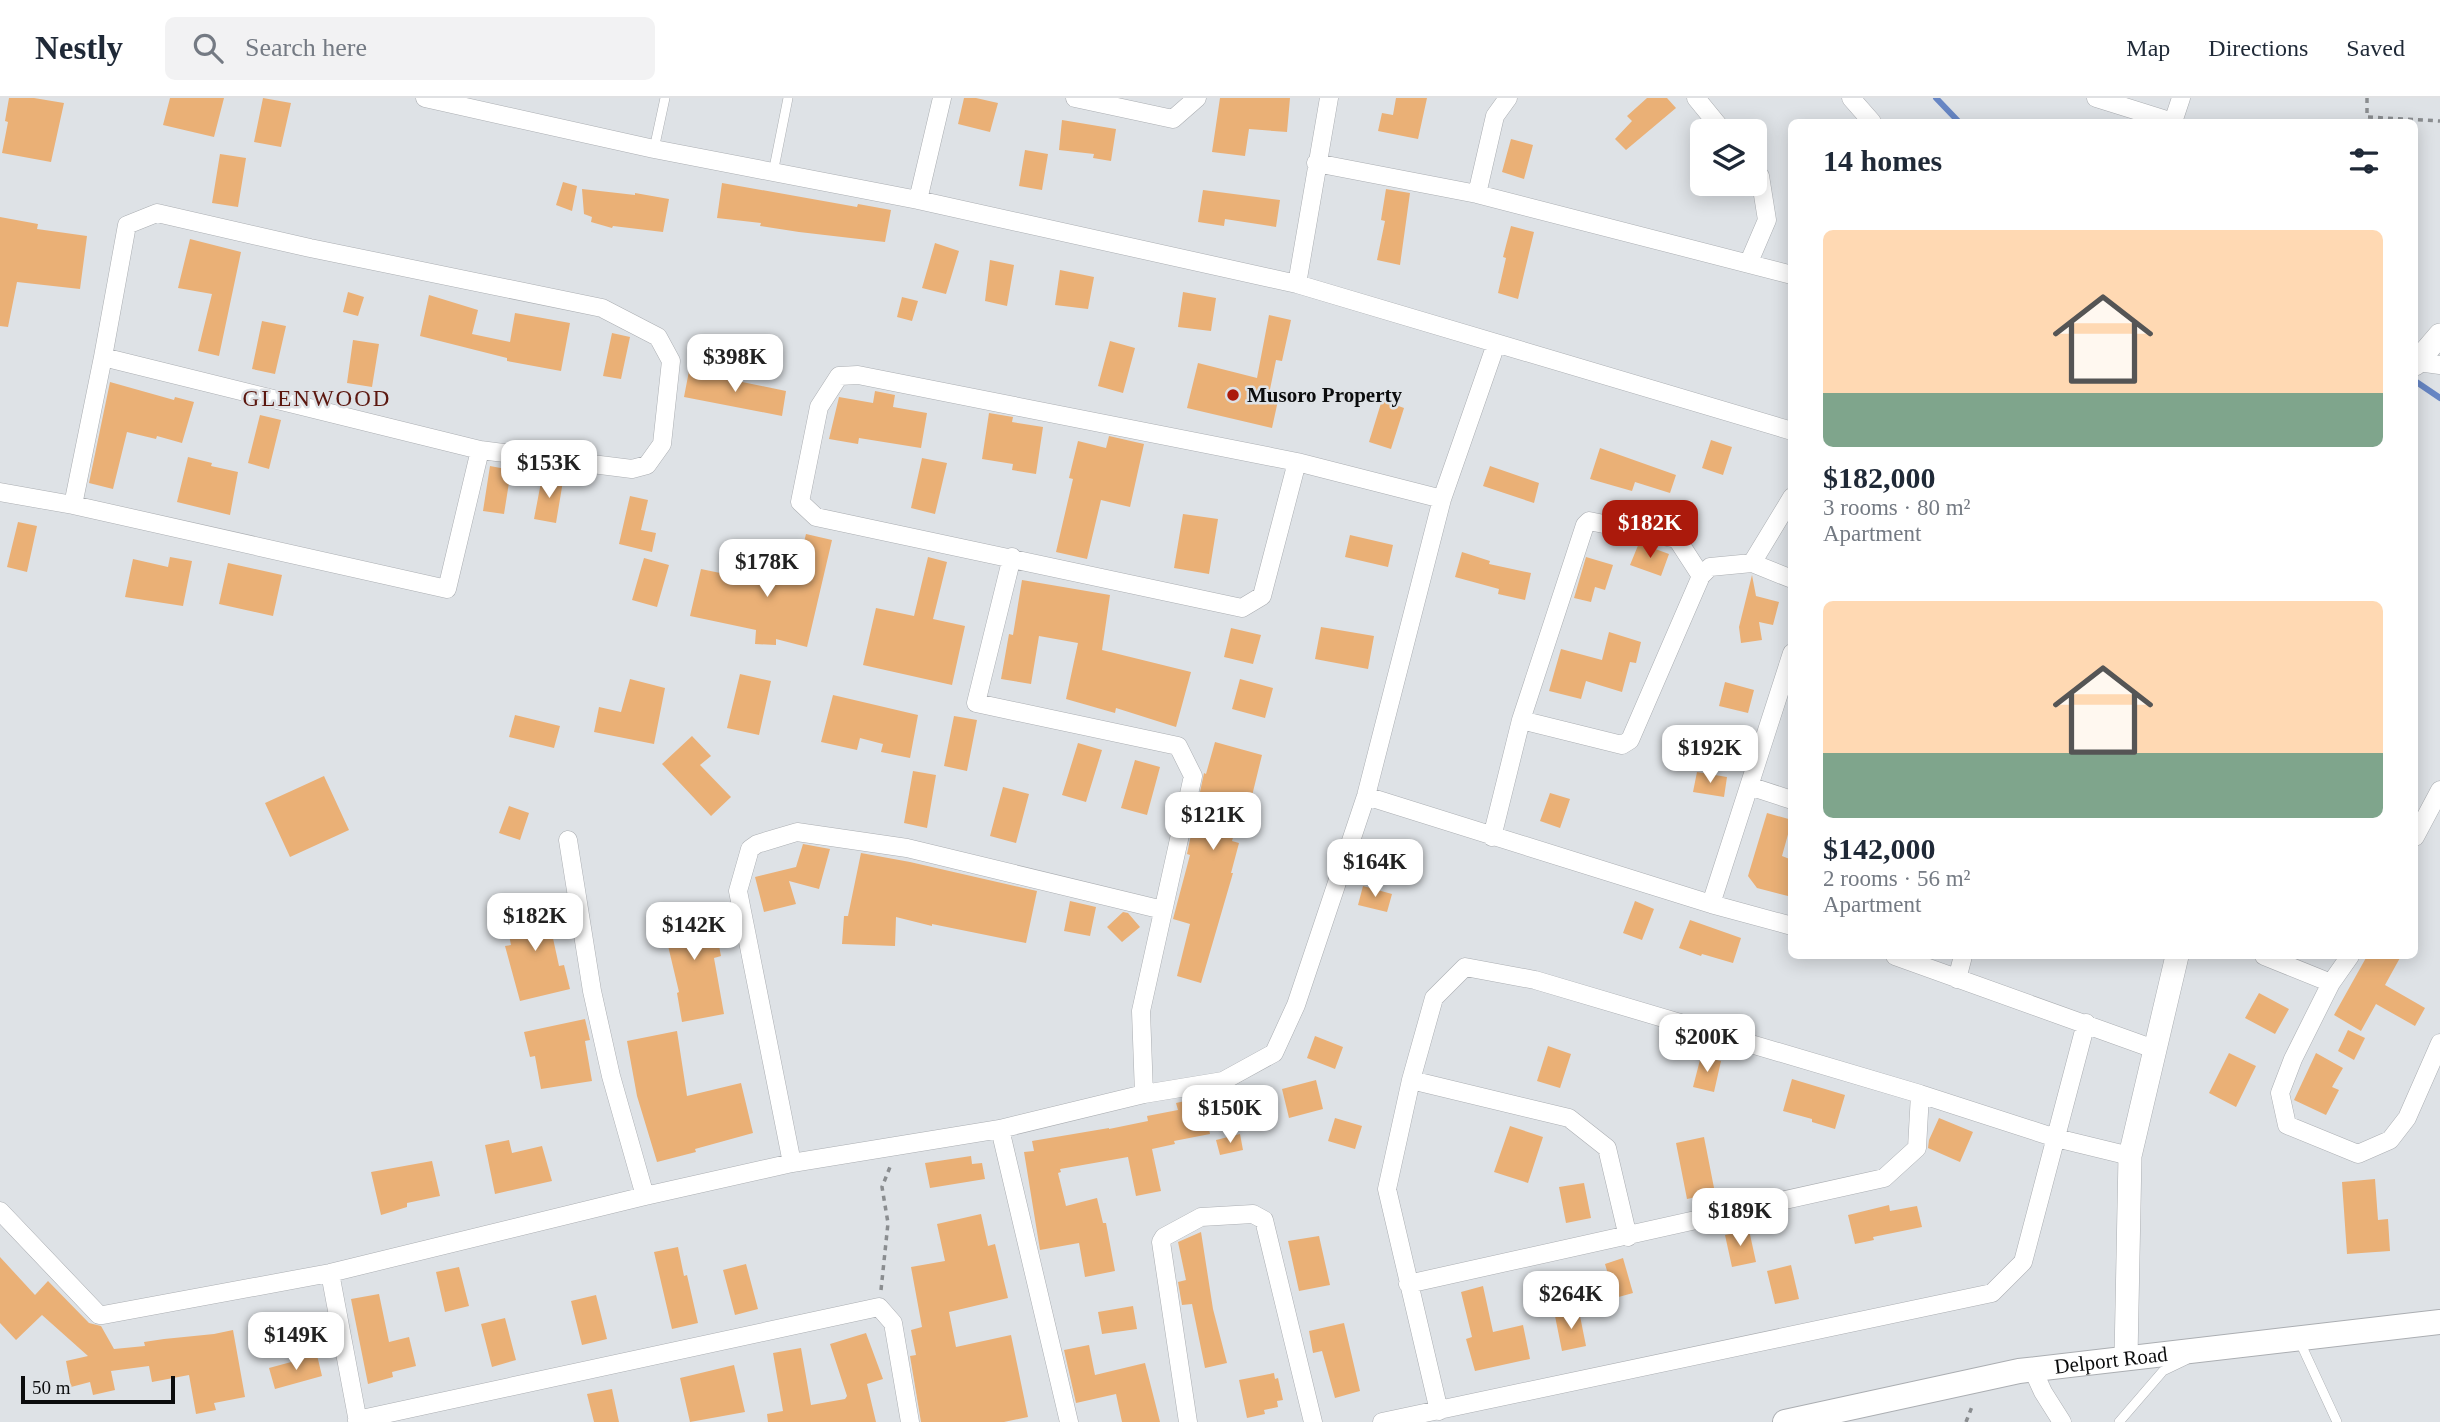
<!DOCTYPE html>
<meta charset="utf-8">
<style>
body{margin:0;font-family:"Times New Roman",serif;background:#f2f2f3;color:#1f2937;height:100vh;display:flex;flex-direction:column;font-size:26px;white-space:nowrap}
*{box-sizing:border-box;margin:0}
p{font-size:23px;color:#747a83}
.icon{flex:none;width:38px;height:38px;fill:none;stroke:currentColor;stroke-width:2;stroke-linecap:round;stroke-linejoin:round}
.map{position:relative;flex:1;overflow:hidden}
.details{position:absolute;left:1788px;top:21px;width:630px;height:840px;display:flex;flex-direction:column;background:#fff;border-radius:10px;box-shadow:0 4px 18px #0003}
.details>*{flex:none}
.controls{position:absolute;left:1690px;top:21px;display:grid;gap:14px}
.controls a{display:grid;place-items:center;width:77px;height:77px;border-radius:10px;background:#fff;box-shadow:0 4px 18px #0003;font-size:35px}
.scale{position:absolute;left:21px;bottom:18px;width:154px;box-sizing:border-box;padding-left:7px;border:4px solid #0b0c0d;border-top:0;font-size:19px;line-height:24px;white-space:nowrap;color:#0b0c0d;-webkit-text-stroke:5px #dee2e6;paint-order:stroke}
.price{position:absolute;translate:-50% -60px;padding:0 16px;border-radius:14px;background:#fff;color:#222;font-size:23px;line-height:46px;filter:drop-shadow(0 2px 4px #0008)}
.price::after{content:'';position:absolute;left:50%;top:42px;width:21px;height:16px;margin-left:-10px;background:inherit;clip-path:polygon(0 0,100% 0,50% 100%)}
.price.selected{background:#ab1a0c;color:#fff}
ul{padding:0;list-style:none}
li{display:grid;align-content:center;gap:14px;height:371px;padding:0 35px}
li span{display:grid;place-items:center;height:217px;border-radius:10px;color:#555}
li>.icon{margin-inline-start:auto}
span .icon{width:126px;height:126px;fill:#fffc;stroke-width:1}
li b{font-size:30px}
h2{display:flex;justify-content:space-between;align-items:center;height:84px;padding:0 35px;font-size:30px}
header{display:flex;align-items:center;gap:42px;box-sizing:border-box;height:98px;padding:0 35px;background:#fff;border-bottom:2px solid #e0e1e3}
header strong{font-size:33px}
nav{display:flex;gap:38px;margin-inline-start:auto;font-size:24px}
.search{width:490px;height:63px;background:#f2f2f3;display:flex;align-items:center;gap:18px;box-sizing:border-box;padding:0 24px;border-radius:10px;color:#747a83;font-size:26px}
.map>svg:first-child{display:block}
</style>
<header>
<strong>Nestly</strong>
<div class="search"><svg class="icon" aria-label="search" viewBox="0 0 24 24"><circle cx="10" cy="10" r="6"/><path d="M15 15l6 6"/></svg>Search here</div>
<nav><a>Map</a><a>Directions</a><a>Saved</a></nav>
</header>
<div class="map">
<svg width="2440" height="1324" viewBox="0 0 2440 1324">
<rect width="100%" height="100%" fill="#dee2e6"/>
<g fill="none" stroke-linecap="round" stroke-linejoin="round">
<path stroke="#6786c4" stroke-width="6" d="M 1936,0 L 1959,24
M 2415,283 L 2440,300"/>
</g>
<path fill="#eab076" d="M 9,0 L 34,0 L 64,5 L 51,64 L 2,55 L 8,24 L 5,23 Z
M 170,0 L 224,0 L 214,39 L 163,27 Z
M 263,0 L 291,5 L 281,49 L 254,44 Z
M 964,0 L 976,0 L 998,5 L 990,34 L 958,26 Z
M 1220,0 L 1290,0 L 1287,34 L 1249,31 L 1245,58 L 1212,54 Z
M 1396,0 L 1427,0 L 1418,41 L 1378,33 L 1382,15 L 1393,17 Z
M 1647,0 L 1667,0 L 1676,10 L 1626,52 L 1615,41 L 1632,23 L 1627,18 Z
M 1062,22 L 1116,31 L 1111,63 L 1093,60 L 1094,56 L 1059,52 Z
M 1511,41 L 1533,47 L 1524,81 L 1502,74 Z
M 1025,52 L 1048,56 L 1042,92 L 1019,88 Z
M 220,56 L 246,60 L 238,109 L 212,105 Z
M 563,84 L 577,88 L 572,113 L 556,107 Z
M 722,85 L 857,109 L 858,106 L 891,112 L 885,144 L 799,134 L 760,128 L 761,125 L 717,120 Z
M 582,91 L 635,97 L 635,95 L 669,101 L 663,134 L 613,128 L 612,130 L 591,124 L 592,119 L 584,116 Z
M 1386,91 L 1410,95 L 1400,167 L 1377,162 L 1385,123 L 1381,122 Z
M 1203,92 L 1280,102 L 1276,129 L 1225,121 L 1224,128 L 1198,124 Z
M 0,119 L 38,126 L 37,131 L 87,138 L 80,191 L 17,184 L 8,229 L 0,228 Z
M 1511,128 L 1534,134 L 1518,201 L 1498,195 L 1506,160 L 1503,159 Z
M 190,141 L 241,154 L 219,258 L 198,253 L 212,196 L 178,190 Z
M 935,145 L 959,153 L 946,196 L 922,190 Z
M 990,162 L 1014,167 L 1007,208 L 985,203 Z
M 1060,172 L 1094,179 L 1088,211 L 1055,207 Z
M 348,194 L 364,199 L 358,218 L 343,214 Z
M 1183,194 L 1216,200 L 1211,233 L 1178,229 Z
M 429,197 L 478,212 L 472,236 L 510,244 L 515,215 L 570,225 L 561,273 L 507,263 L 507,260 L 420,238 Z
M 902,199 L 918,203 L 912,223 L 897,219 Z
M 1269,217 L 1291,222 L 1282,263 L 1276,262 L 1269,296 L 1279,298 L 1272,330 L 1187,310 L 1198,265 L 1257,280 Z
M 262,223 L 286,228 L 275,276 L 252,271 Z
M 612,235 L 630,239 L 621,281 L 603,278 Z
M 353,242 L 379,246 L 372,289 L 347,285 Z
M 1110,243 L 1135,250 L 1123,295 L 1098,288 Z
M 689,273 L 786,293 L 782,318 L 684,299 Z
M 110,284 L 174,302 L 175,299 L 194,304 L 182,345 L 157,338 L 156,341 L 127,334 L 113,391 L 89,385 Z
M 875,293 L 895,297 L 893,309 L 927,315 L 921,350 L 859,340 L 858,346 L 829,341 L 839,299 L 873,305 Z
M 1382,302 L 1404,310 L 1391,351 L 1369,344 Z
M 989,315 L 1013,319 L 1012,324 L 1043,329 L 1036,376 L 1012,372 L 1013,366 L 982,361 Z
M 260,317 L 281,322 L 269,371 L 248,365 Z
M 1109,338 L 1144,346 L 1130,409 L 1101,402 L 1087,461 L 1056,454 L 1073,381 L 1069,380 L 1078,343 L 1106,350 Z
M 1711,342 L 1732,349 L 1723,377 L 1702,370 Z
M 1600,350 L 1676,377 L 1670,395 L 1635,384 L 1632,393 L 1590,381 Z
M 188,359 L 212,365 L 211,368 L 238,374 L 230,417 L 177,404 Z
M 922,360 L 947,365 L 935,416 L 911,410 Z
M 490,368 L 511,372 L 504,416 L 483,413 Z
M 1490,368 L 1539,385 L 1534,405 L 1483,388 Z
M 542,379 L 563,383 L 556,425 L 534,421 Z
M 630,398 L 648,402 L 641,432 L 656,435 L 652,454 L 619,446 Z
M 1183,416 L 1218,421 L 1209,476 L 1174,470 Z
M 18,424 L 37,428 L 27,474 L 7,469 Z
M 806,436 L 832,442 L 807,549 L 776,541 L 776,547 L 755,546 L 756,532 L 690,518 L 701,471 L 749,481 L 794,484 Z
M 1350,437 L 1393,447 L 1388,469 L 1345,459 Z
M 1639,445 L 1669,456 L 1661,478 L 1630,467 Z
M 1462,454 L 1490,463 L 1489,466 L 1531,475 L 1525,502 L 1498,496 L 1499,491 L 1455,479 Z
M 170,459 L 192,463 L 183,508 L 125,499 L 133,461 L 168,469 Z
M 928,459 L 947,464 L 933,521 L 965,528 L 952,587 L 863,567 L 876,510 L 914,518 Z
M 1586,459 L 1613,467 L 1605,492 L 1595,489 L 1591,504 L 1574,500 Z
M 644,460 L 669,467 L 657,509 L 632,502 Z
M 228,465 L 282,477 L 273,518 L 219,506 Z
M 1752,477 L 1756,498 L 1779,504 L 1773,527 L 1759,524 L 1762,542 L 1741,545 L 1739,529 Z
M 1022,482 L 1110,497 L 1102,552 L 1191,574 L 1176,629 L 1116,610 L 1115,615 L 1066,601 L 1078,545 L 1039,538 L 1031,586 L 1001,581 L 1009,536 L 1013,537 Z
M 1321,529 L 1374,538 L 1368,571 L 1315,561 Z
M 1231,530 L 1261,537 L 1253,566 L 1224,559 Z
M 1609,534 L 1641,544 L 1636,565 L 1630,564 L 1622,594 L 1586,583 L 1581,601 L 1549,593 L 1561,551 L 1602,562 Z
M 740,576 L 771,583 L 759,637 L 727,630 Z
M 630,581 L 665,590 L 654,646 L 594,634 L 599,609 L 621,614 Z
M 1240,581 L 1273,590 L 1265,620 L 1232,611 Z
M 1725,584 L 1754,592 L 1748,615 L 1719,608 Z
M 833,597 L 918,617 L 910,660 L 881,654 L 883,646 L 860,640 L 857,652 L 821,644 Z
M 515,617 L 560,628 L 554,650 L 509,639 Z
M 954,618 L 977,622 L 967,673 L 944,668 Z
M 692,638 L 711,658 L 700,667 L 731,699 L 711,718 L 662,666 Z
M 1215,644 L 1262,657 L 1249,710 L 1242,709 L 1232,743 L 1239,745 L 1231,775 L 1233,775 L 1201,885 L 1177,878 L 1190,826 L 1173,821 L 1190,757 L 1187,756 L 1204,675 L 1206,676 Z
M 1078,645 L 1102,652 L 1086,704 L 1062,697 Z
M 1135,662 L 1160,669 L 1147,717 L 1121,710 Z
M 913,673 L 936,677 L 927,730 L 904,725 Z
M 1697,674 L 1727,679 L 1724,699 L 1693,694 Z
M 324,678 L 349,732 L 290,759 L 265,705 Z
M 1003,689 L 1029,696 L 1016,745 L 990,738 Z
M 1550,695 L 1570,701 L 1560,730 L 1540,723 Z
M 509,708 L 529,715 L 520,742 L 499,735 Z
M 1767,715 L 1792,722 L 1782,758 L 1792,762 L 1792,799 L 1757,790 L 1748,778 Z
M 803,746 L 830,751 L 819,791 L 789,783 L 796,806 L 764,814 L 755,779 L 796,769 Z
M 861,755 L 910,764 L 1037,793 L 1026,845 L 932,826 L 932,828 L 896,819 L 895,848 L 842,846 L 844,818 L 848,818 Z
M 1363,788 L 1392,796 L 1387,814 L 1358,807 Z
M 1070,803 L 1096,809 L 1090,838 L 1064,833 Z
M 1635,803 L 1654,811 L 1642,842 L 1623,835 Z
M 551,805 L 557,830 L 551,831 L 559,868 L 564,867 L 570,891 L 520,903 L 505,848 L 511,847 L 505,816 Z
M 705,807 L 710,834 L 716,833 L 721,858 L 714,860 L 724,916 L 682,924 L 677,895 L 679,894 L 660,814 Z
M 1123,814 L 1128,815 L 1140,829 L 1122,844 L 1107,829 Z
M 1690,822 L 1741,840 L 1733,865 L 1702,856 L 1701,858 L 1679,850 Z
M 2367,858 L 2401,858 L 2385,887 L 2425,910 L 2415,928 L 2376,906 L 2361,933 L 2334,917 Z
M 2259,895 L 2289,911 L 2275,936 L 2245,920 Z
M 585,921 L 590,942 L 585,943 L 592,983 L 541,991 L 535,958 L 530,959 L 524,934 Z
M 2348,932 L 2365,940 L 2354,962 L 2338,953 Z
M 677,933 L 687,998 L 741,985 L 753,1035 L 695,1051 L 696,1054 L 657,1064 L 637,998 L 627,943 Z
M 1315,938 L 1343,949 L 1335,971 L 1307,960 Z
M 1548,948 L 1571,956 L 1560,990 L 1537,983 Z
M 2229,955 L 2256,968 L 2236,1009 L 2209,995 Z
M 2316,955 L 2343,970 L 2332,989 L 2339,992 L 2326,1017 L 2294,1002 Z
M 1701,958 L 1721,963 L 1714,994 L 1693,989 Z
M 1792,981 L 1845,997 L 1835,1031 L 1812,1024 L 1812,1021 L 1783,1013 Z
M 1316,982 L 1323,1011 L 1289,1020 L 1282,991 Z
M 1203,999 L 1210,1036 L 1174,1043 L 1175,1046 L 1152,1051 L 1161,1093 L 1136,1098 L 1128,1059 L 1060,1071 L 1061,1074 L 1058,1075 L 1066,1108 L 1097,1100 L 1103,1125 L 1106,1125 L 1115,1173 L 1085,1179 L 1079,1145 L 1040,1152 L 1024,1054 L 1034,1053 L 1032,1043 L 1109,1030 L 1109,1031 L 1148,1023 L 1147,1018 L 1178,1012 L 1176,1005 Z
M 1335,1020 L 1362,1028 L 1355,1051 L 1328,1043 Z
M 1939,1020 L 1973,1034 L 1960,1064 L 1928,1050 L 1929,1042 Z
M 1510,1028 L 1543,1039 L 1528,1085 L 1494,1074 Z
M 1240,1036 L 1243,1052 L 1220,1057 L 1216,1042 Z
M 1704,1039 L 1715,1095 L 1687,1101 L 1676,1045 Z
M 509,1042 L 512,1055 L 542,1048 L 552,1083 L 495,1096 L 485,1047 Z
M 971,1058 L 972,1066 L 982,1065 L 985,1081 L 930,1090 L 925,1065 Z
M 432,1063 L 440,1098 L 407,1105 L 407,1109 L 381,1117 L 371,1074 Z
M 2375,1081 L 2378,1122 L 2388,1121 L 2390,1153 L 2347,1156 L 2342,1084 Z
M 1584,1085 L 1591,1120 L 1566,1125 L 1559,1089 Z
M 1889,1107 L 1890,1113 L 1917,1108 L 1922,1129 L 1873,1139 L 1874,1142 L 1855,1146 L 1848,1117 Z
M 981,1116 L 988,1148 L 995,1146 L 1008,1200 L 949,1214 L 956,1249 L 1011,1237 L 1028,1319 L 1004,1324 L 921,1324 L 910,1258 L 916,1257 L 911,1232 L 922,1229 L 911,1169 L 945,1163 L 937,1126 Z
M 1749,1132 L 1756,1164 L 1732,1169 L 1725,1137 Z
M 1201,1134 L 1213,1211 L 1227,1265 L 1205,1270 L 1192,1206 L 1182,1207 L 1178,1184 L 1186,1182 L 1178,1144 Z
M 1319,1138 L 1330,1187 L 1299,1193 L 1288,1143 Z
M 678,1149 L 684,1178 L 687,1177 L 698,1225 L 672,1231 L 654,1154 Z
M 0,1159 L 35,1197 L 48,1183 L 89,1225 L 101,1228 L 114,1251 L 145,1248 L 144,1244 L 164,1241 L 214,1236 L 233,1232 L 245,1299 L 214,1305 L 216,1312 L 196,1316 L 189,1277 L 152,1284 L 149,1268 L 111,1273 L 115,1292 L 93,1297 L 90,1284 L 71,1289 L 66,1263 L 88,1258 L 42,1217 L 16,1242 L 0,1225 Z
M 1623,1160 L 1633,1195 L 1615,1200 L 1605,1166 Z
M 746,1166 L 758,1211 L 735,1217 L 723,1172 Z
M 1791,1167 L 1799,1201 L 1775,1206 L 1767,1173 Z
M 459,1169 L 469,1208 L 445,1214 L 436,1174 Z
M 1483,1188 L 1493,1234 L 1523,1227 L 1530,1261 L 1475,1273 L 1466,1241 L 1472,1239 L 1461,1194 Z
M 379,1196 L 389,1244 L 409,1239 L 416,1268 L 392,1274 L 393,1279 L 368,1286 L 351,1201 Z
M 596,1197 L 607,1241 L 582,1247 L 571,1203 Z
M 1133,1208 L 1137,1231 L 1102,1236 L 1098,1214 Z
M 1579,1213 L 1586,1248 L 1562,1253 L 1555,1218 Z
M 505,1220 L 516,1262 L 492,1269 L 481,1226 Z
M 1344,1225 L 1360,1293 L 1335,1300 L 1322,1253 L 1313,1255 L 1309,1233 Z
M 866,1235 L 883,1281 L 867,1286 L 876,1324 L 768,1324 L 767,1316 L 783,1313 L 773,1255 L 801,1250 L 811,1307 L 845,1301 L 847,1298 L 830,1246 Z
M 1089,1247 L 1095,1277 L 1145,1265 L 1160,1324 L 1122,1324 L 1116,1296 L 1076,1305 L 1064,1252 Z
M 317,1257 L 322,1278 L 275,1291 L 269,1270 Z
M 734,1267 L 745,1314 L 690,1324 L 680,1280 Z
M 1274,1275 L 1275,1281 L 1278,1280 L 1283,1302 L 1277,1303 L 1278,1309 L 1264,1312 L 1265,1316 L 1247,1320 L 1239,1282 Z
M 612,1291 L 619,1324 L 594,1324 L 587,1296 Z"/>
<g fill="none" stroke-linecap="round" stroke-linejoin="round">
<g stroke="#abaeb2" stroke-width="10">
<path id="service" d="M 654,51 L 665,0
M 773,75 L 788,0
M 2299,1242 L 2337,1324
M 2119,1324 L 2163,1273 L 2186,1262"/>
</g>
<g stroke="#abaeb2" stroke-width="19">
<path id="minor" d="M 425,0 L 654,51 L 918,102 L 1297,186 L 1792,333
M 1075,0 L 1173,21 L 1197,0
M 1696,0 L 1723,33
M 1851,0 L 1872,24
M 2096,0 L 2173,24 L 2181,0
M 1316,65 L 1477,96 L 1792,177
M 1477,96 L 1495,18 L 1508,0
M 918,102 L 942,0
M 1749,164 L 1767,122 L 1760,78 L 1755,73
M 1297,186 L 1329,0
M 2418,264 L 2440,267
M 1297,364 L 1262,498 L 1242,510 L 816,419 L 800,404 L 819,309 L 839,278 L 858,277 L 1297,364 L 1442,401
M 0,394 L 73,407 L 447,491 L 480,352
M 73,407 L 103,259 L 127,127 L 157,115 L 310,150 L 602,210 L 658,239 L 671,263 L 662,346 L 647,367 L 632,371 L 480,352 L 103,259
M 1012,459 L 976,605 L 1178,648 L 1193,678 L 1141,913 L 1144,996
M 1752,465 L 1792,399
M 1521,622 L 1622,647 L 1630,642 L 1701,478 L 1710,469 L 1752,465 L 1792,481
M 1749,688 L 1792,702
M 1366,698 L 1711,806 L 1792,828
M 1492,739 L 1521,622 L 1585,427 L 1589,423 L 1677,441 L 1701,478
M 2415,739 L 2440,692
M 568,742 L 592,893 L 611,978 L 645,1098
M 1711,806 L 1792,555
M 1895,858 L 2154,951
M 2264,858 L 2331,885
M 2350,858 L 2331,885 L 2293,961 L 2280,995 L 2287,1027 L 2358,1056 L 2390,1042 L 2407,1020 L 2440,945
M 1957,881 L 1963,858
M 1411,982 L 1569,1020 L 1607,1050 L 1628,1139
M 1000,1031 L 1069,1324
M 792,1065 L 738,793 L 750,751 L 757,746 L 797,734 L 907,750 L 1163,812
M 0,1113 L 99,1217 L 103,1217 L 330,1175 L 645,1098 L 792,1065 L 1000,1031 L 1144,996 L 1223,983 L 1274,955 L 1296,907 L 1366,698 L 1442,401 L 1496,246
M 330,1175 L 358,1324
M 1408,1186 L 1884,1080 L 1917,1050 L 1920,996
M 2033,1272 L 2043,1294 L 2062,1324
M 1439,1313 L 1387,1091 L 1411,982 L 1434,900 L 1465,869 L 1535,882 L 1920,996 L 2056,1040 L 2130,1058
M 357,1322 L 879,1209 L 893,1225 L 910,1324
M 1188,1324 L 1161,1144 L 1164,1139 L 1201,1119 L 1253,1116 L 1264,1122 L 1313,1324
M 1382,1324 L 1992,1195 L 2023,1164 L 2086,925"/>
</g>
<g stroke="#abaeb2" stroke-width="24">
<path id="tertiary" d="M 2415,266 L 2440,237
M 2126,1259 L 2130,1058 L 2177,858"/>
</g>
<g stroke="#abaeb2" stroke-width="26">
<g id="secondary">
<path id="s1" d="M 1785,1324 L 2019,1273 L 2440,1224"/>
</g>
</g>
<path stroke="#8a8d90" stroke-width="3.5" stroke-dasharray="5 5" stroke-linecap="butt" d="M 2367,0 L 2367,19 L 2440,23
M 881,1192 L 888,1125 L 882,1089 L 890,1069
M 1966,1324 L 1973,1306"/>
<use href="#service" stroke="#fff" stroke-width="9"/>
<use href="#minor" stroke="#fff" stroke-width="18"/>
<use href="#tertiary" stroke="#fff" stroke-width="23"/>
<use href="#secondary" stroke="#fff" stroke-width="24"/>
</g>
<circle fill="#ab1a0c" stroke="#dee2e6" stroke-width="2.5" cx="1233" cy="297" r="7"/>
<g text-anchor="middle" stroke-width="5" stroke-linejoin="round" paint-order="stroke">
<g font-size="21" font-weight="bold" fill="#0b0c0d" stroke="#dee2e6" text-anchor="start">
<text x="1247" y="304">Musoro Property</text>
</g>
<g font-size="21" fill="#0b0c0d" stroke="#dee2e6">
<text dy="7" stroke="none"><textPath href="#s1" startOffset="332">Delport Road</textPath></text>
</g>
<g font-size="23" letter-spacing="2" fill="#5b170f" stroke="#dee2e6">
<text x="317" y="308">GLENWOOD</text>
</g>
</g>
</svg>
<div class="controls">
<a><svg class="icon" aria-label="layers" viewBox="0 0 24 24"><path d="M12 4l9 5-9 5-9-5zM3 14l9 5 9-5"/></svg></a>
</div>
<div class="scale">50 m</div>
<b class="price" style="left:735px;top:296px">$398K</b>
<b class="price" style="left:549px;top:402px">$153K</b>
<b class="price selected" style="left:1650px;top:462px">$182K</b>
<b class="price" style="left:767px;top:501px">$178K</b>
<b class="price" style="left:1710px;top:687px">$192K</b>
<b class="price" style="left:1213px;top:754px">$121K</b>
<b class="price" style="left:1375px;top:801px">$164K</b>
<b class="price" style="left:535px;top:855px">$182K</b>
<b class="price" style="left:694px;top:864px">$142K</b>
<b class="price" style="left:1707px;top:976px">$200K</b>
<b class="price" style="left:1230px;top:1047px">$150K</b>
<b class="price" style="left:1740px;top:1150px">$189K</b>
<b class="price" style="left:1571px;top:1233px">$264K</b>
<b class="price" style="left:296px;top:1274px">$149K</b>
<section class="details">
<h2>14 homes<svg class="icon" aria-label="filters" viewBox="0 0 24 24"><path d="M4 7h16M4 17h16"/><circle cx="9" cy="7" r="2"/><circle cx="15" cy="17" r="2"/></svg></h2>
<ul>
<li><span style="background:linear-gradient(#ffd9b3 75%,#7fa58c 0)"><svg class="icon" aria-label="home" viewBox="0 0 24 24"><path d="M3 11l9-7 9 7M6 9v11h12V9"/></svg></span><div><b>$182,000</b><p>3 rooms · 80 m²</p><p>Apartment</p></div></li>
<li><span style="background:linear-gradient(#ffd9b3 70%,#7fa58c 0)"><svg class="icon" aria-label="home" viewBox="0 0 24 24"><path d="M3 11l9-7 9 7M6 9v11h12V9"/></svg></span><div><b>$142,000</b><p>2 rooms · 56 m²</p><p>Apartment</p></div></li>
</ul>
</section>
</div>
